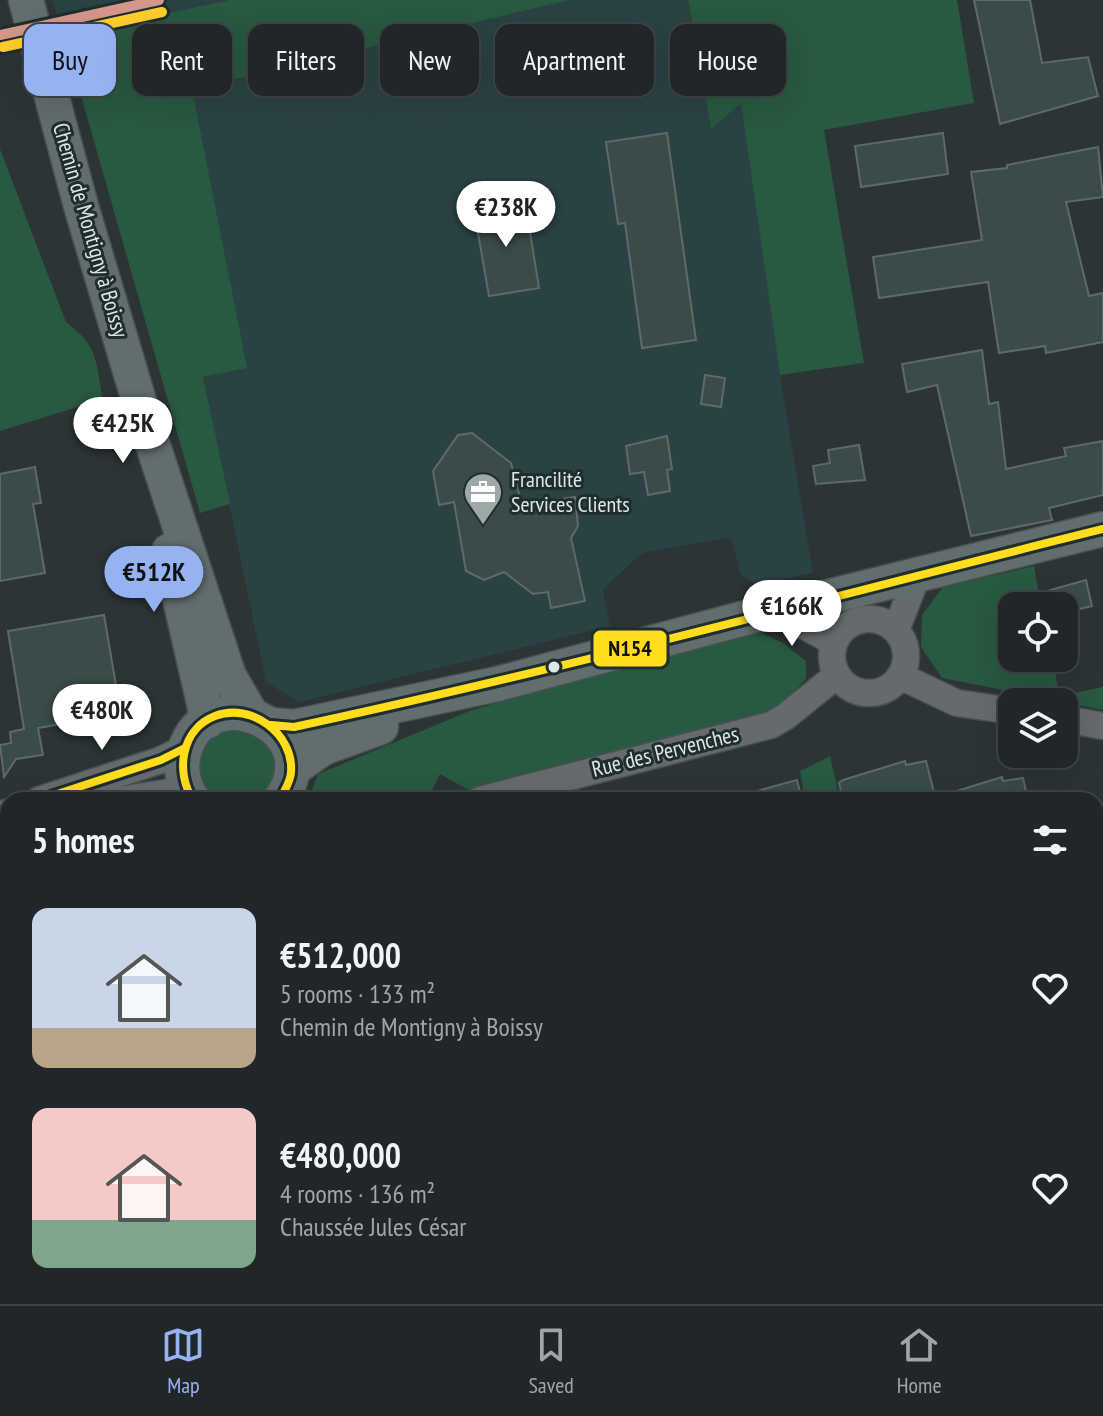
<!DOCTYPE html>
<meta charset="utf-8">
<style>
body{margin:0;font-family:"PT Sans Narrow",sans-serif;background:#2d3334;color:#f1f3f6;height:100vh;display:flex;flex-direction:column;font-size:30px;white-space:nowrap}
*{box-sizing:border-box;margin:0}
p{font-size:26px;color:#a2a5a8}
.icon{flex:none;width:44px;height:44px;fill:none;stroke:currentColor;stroke-width:2;stroke-linecap:round;stroke-linejoin:round}
.map{position:relative;flex:1;overflow:hidden}
.side{position:absolute;left:0px;top:792px;width:1104px;height:512px;display:flex;flex-direction:column;background:#212728;border-radius:24px 24px 0 0;box-shadow:0 8px 32px #0002,0 0 0 2px #3e4445}
.side>*{flex:none}
.guide{position:absolute;left:24px;top:24px;width:1056px;height:72px;display:flex;gap:16px}
.buttons{position:absolute;left:998px;top:592px;display:grid;gap:16px}
.buttons a{display:grid;place-items:center;width:80px;height:80px;border-radius:16px;background:#212728;box-shadow:0 8px 32px #0002,0 0 0 2px #3e4445;font-size:40px}
.price{position:absolute;translate:-50% -68px;padding:0 18px;border-radius:28px;background:#fff;color:#222;font-size:26px;line-height:52px;filter:drop-shadow(0 2px 4px #0008)}
.price::after{content:'';position:absolute;left:50%;top:48px;width:24px;height:18px;margin-left:-12px;background:inherit;clip-path:polygon(0 0,100% 0,50% 100%)}
.price.selected{background:#95b2f1;color:#111}
ul{padding:0;list-style:none}
li{display:flex;align-items:center;gap:24px;height:200px;padding:0 32px}
li span{display:grid;place-items:center;flex:none;width:224px;height:160px;border-radius:16px;color:#555}
li>.icon{margin-inline-start:auto}
span .icon{width:96px;height:96px;fill:#fffc;stroke-width:1}
li b{font-size:34px}
h2{display:flex;justify-content:space-between;align-items:center;height:96px;padding:0 32px;font-size:34px}
.tag{padding:0 28px;border-radius:16px;background:#212728;box-shadow:0 8px 32px #0002,0 0 0 2px #3e4445;font-size:28px;line-height:72px}
.tag.selected{background:#95b2f1;color:#111}
.dock{display:flex;justify-content:space-around;align-items:center;height:112px;border-top:2px solid #3e4445;background:#212728;font-size:22px;color:#a2a5a8}
.dock a{display:grid;justify-items:center;gap:4px}
.dock .selected{color:#95b2f1}
.map>svg:first-child{display:block}
</style>
<div class="map">
<svg width="1103" height="1304" viewBox="0 0 1103 1304">
<rect width="100%" height="100%" fill="#2c3435"/>
<path fill="#2b4244" d="M 52,0 L 229,0 L 64,36 Z
M 570,0 L 688,0 L 711,128 L 741,102 L 780,375 L 813,573 L 758,585 L 741,575 L 731,537 L 642,553 L 603,589 L 610,626 L 299,702 L 266,682 L 203,377 L 246,368 L 192,89 Z"/>
<path fill="#285941" d="M 229,0 L 570,0 L 192,89 L 247,368 L 203,377 L 230,504 L 200,513 L 64,36 Z
M 688,0 L 957,0 L 974,103 L 824,130 L 864,363 L 780,375 L 741,103 L 711,129 Z
M 0,149 L 66,322 C 99,347 95,360 103,399 L 0,431 Z
M 1034,566 L 1041,606 L 1012,606 L 1012,658 L 1052,658 L 1060,696 L 1103,687 L 1103,710 L 942,678 L 921,647 L 922,615 L 943,587 Z
M 754,629 L 783,643 L 806,661 L 806,678 L 777,712 L 474,793 L 440,774 L 427,800 L 308,800 L 318,774 L 472,710 Z
M 257,730 L 278,762 L 264,800 L 208,800 C 193,763 190,762 217,731 Z
M 830,756 L 840,800 L 805,800 L 800,771 Z
M 0,870 L 8,870 L 8,1296 L 348,1296 L 350,1304 L 0,1304 Z
M 838,1296 L 968,1296 L 953,1304 L 847,1304 Z"/>
<path fill="#394c4a" stroke="#616868" stroke-width="2" d="M 974,0 L 1030,0 L 1042,63 L 1088,57 L 1098,96 L 1000,124 Z
M 667,133 L 696,340 L 642,348 L 625,223 L 618,224 L 606,142 Z
M 943,133 L 948,174 L 861,187 L 855,146 Z
M 1098,147 L 1103,197 L 1066,202 L 1089,296 L 1103,293 L 1103,342 L 1046,353 L 1045,346 L 999,353 L 988,282 L 879,298 L 873,257 L 982,240 L 971,172 L 1007,168 L 1007,165 Z
M 500,200 L 501,211 L 526,207 L 539,288 L 489,296 L 475,216 L 483,214 L 481,203 Z
M 982,350 L 989,404 L 998,402 L 1006,469 L 1066,456 L 1064,448 L 1103,441 L 1103,495 L 1049,508 L 1052,520 L 971,536 L 937,385 L 907,392 L 902,364 Z
M 705,375 L 725,378 L 721,407 L 701,404 Z
M 472,433 L 511,463 L 522,505 L 575,497 L 578,526 L 571,538 L 585,601 L 551,608 L 548,592 L 533,594 L 504,572 L 484,580 L 466,571 L 454,502 L 439,505 L 433,471 L 458,435 Z
M 667,436 L 672,469 L 667,470 L 670,491 L 648,495 L 644,472 L 630,474 L 626,446 Z
M 859,445 L 865,480 L 816,484 L 813,466 L 830,463 L 828,450 Z
M 35,467 L 41,503 L 33,504 L 45,573 L 0,581 L 0,474 Z
M 1086,580 L 1092,606 L 1064,613 L 1064,606 L 1016,606 L 1015,600 Z
M 104,615 L 118,697 L 53,708 L 56,725 L 38,728 L 43,755 L 16,759 L 4,777 L 0,745 L 11,743 L 10,732 L 24,729 L 8,631 Z
M 905,761 L 906,765 L 926,761 L 936,800 L 843,800 L 839,783 L 843,780 Z
M 1002,777 L 1003,781 L 1023,778 L 1028,800 L 948,800 L 947,794 Z
M 797,780 L 802,800 L 746,800 L 746,794 Z"/>
<g fill="none" stroke-linecap="round" stroke-linejoin="round">
<g stroke="#4a5051" stroke-width="29">
<path id="minor" d="M 775,610 L 834,642
M832 656a37 37 0 1 1 74 0a37 37 0 1 1-74 0Z
M 896,630 L 917,576
M 900,676 L 957,703 L 1012,711
M 1064,719 L 1103,726
M 39,800 L 161,760 L 185,748
M 119,800 L 170,792 L 190,796
M 480,800 L 771,725 L 785,717 L 837,675
M 0,815 L 8,812
M 480,1296 L 483,1304
M 675,1296 L 678,1304
M 1020,1296 L 1045,1304"/>
</g>
<g stroke="#4a5051" stroke-width="37">
<path id="major" d="M 26,0 L 81,206 L 145,421 L 229,676 L 251,714
M 169,551 L 208,721
M 271,725 L 294,727 L 497,684 L 775,610 L 1103,529
M 292,770 L 323,748 L 381,727
M 193,800 C 183,786 180,769 184,753 C 205,672 332,728 280,800
M 373,1296 L 374,1304"/>
</g>
<use href="#minor" stroke="#656b6c" stroke-width="26"/>
<use href="#major" stroke="#626d70" stroke-width="34"/>
<g stroke="#1e2e2f" stroke-width="14">
<path id="bus-1" d="M 271,725 L 294,727 C 566,669 833,596 1103,529
M 39,800 L 161,760 L 185,748
M 193,800 C 175,772 181,729 215,716 C 251,702 294,734 291,772 C 291,781 284,791 280,800"/>
</g>
<use href="#bus-1" stroke="#ffdc1c" stroke-width="8"/>
<g stroke="#1e2e2f" stroke-width="16">
<path id="rail-1" d="M 0,35 L 159,0"/>
</g>
<g stroke="#1e2e2f" stroke-width="16">
<path id="rail-2" d="M 3,47 L 162,12"/>
</g>
<use href="#rail-1" stroke="#d5968b" stroke-width="10"/>
<use href="#rail-2" stroke="#ffcd2c" stroke-width="10"/>
</g>
<defs>
<g id="office-pin" transform="scale(2)"><path d="M0 17L-7.5 6A9.5 9.5 0 1 1 7.5 6Z" fill="#9fa8a9" stroke="#1e2e2f"/><path d="M-6-3h4V-5.5h4V-3h4V5H-6ZM-1-4.5V-3h2v-1.5ZM-6 0V1H6V0Z" fill="#fff"/></g>
</defs>
<g fill-rule="evenodd">
<use href="#office-pin" x="483" y="492"/>
</g>
<circle fill="#dde7e8" stroke="#1e2e2f" stroke-width="3" cx="554" cy="667" r="7"/>
<g text-anchor="middle" stroke-width="6" stroke-linejoin="round" paint-order="stroke">
<g font-size="22" fill="#dde7e8" stroke="#1e2e2f">
<text transform="translate(91 230) rotate(74)" y="8">Chemin de Montigny à Boissy</text>
<text transform="translate(665 751) rotate(-14)" y="8">Rue des Pervenches</text>
</g>
<g font-size="22" fill="#dde7e8" stroke="#1e2e2f" text-anchor="start">
<text x="511" y="487">Francilité<tspan x="511" dy="25">Services Clients</tspan></text>
</g>
</g>
<rect stroke="#1e2e2f" stroke-width="3" x="592" y="629" width="76" height="39" rx="8" fill="#ffdc1c"/>
<g font-size="22" text-anchor="middle" font-weight="bold" fill="#111">
<text x="630" y="656">N154</text>
</g>
</svg>
<div class="buttons">
<a><svg class="icon" aria-label="locate" viewBox="0 0 24 24"><circle cx="12" cy="12" r="6"/><path d="M12 2v4M12 18v4M2 12h4M18 12h4"/></svg></a>
<a><svg class="icon" aria-label="layers" viewBox="0 0 24 24"><path d="M12 4l9 5-9 5-9-5zM3 14l9 5 9-5"/></svg></a>
</div>
<b class="price" style="left:506px;top:249px">€238K</b>
<b class="price" style="left:123px;top:465px">€425K</b>
<b class="price selected" style="left:154px;top:614px">€512K</b>
<b class="price" style="left:792px;top:648px">€166K</b>
<b class="price" style="left:102px;top:752px">€480K</b>
<div class="guide">
<a class="tag selected">Buy</a>
<a class="tag">Rent</a>
<a class="tag">Filters</a>
<a class="tag">New</a>
<a class="tag">Apartment</a>
<a class="tag">House</a>
</div>
<section class="side">
<h2>5 homes<svg class="icon" aria-label="filters" viewBox="0 0 24 24"><path d="M4 7h16M4 17h16"/><circle cx="9" cy="7" r="2"/><circle cx="15" cy="17" r="2"/></svg></h2>
<ul>
<li><span style="background:linear-gradient(#c9d6e8 75%,#b9a48a 0)"><svg class="icon" aria-label="home" viewBox="0 0 24 24"><path d="M3 11l9-7 9 7M6 9v11h12V9"/></svg></span><div><b>€512,000</b><p>5 rooms · 133 m²</p><p>Chemin de Montigny à Boissy</p></div><svg class="icon" aria-label="heart" viewBox="0 0 24 24"><path d="M12 20l-8-8c-3-5 5-10 8-4 3-6 11-1 8 4z"/></svg></li>
<li><span style="background:linear-gradient(#f6c9c9 70%,#7fa58c 0)"><svg class="icon" aria-label="home" viewBox="0 0 24 24"><path d="M3 11l9-7 9 7M6 9v11h12V9"/></svg></span><div><b>€480,000</b><p>4 rooms · 136 m²</p><p>Chaussée Jules César</p></div><svg class="icon" aria-label="heart" viewBox="0 0 24 24"><path d="M12 20l-8-8c-3-5 5-10 8-4 3-6 11-1 8 4z"/></svg></li>
</ul>
</section>
</div>
<nav class="dock">
<a class="selected"><svg class="icon" aria-label="map" viewBox="0 0 24 24"><path d="M3 6l6-2 6 2 6-2v14l-6 2-6-2-6 2zM9 4v14M15 6v14"/></svg>Map</a>
<a><svg class="icon" aria-label="saved" viewBox="0 0 24 24"><path d="M7 4h10v16l-5-4-5 4z"/></svg>Saved</a>
<a><svg class="icon" aria-label="home" viewBox="0 0 24 24"><path d="M3 11l9-7 9 7M6 9v11h12V9"/></svg>Home</a>
</nav>
